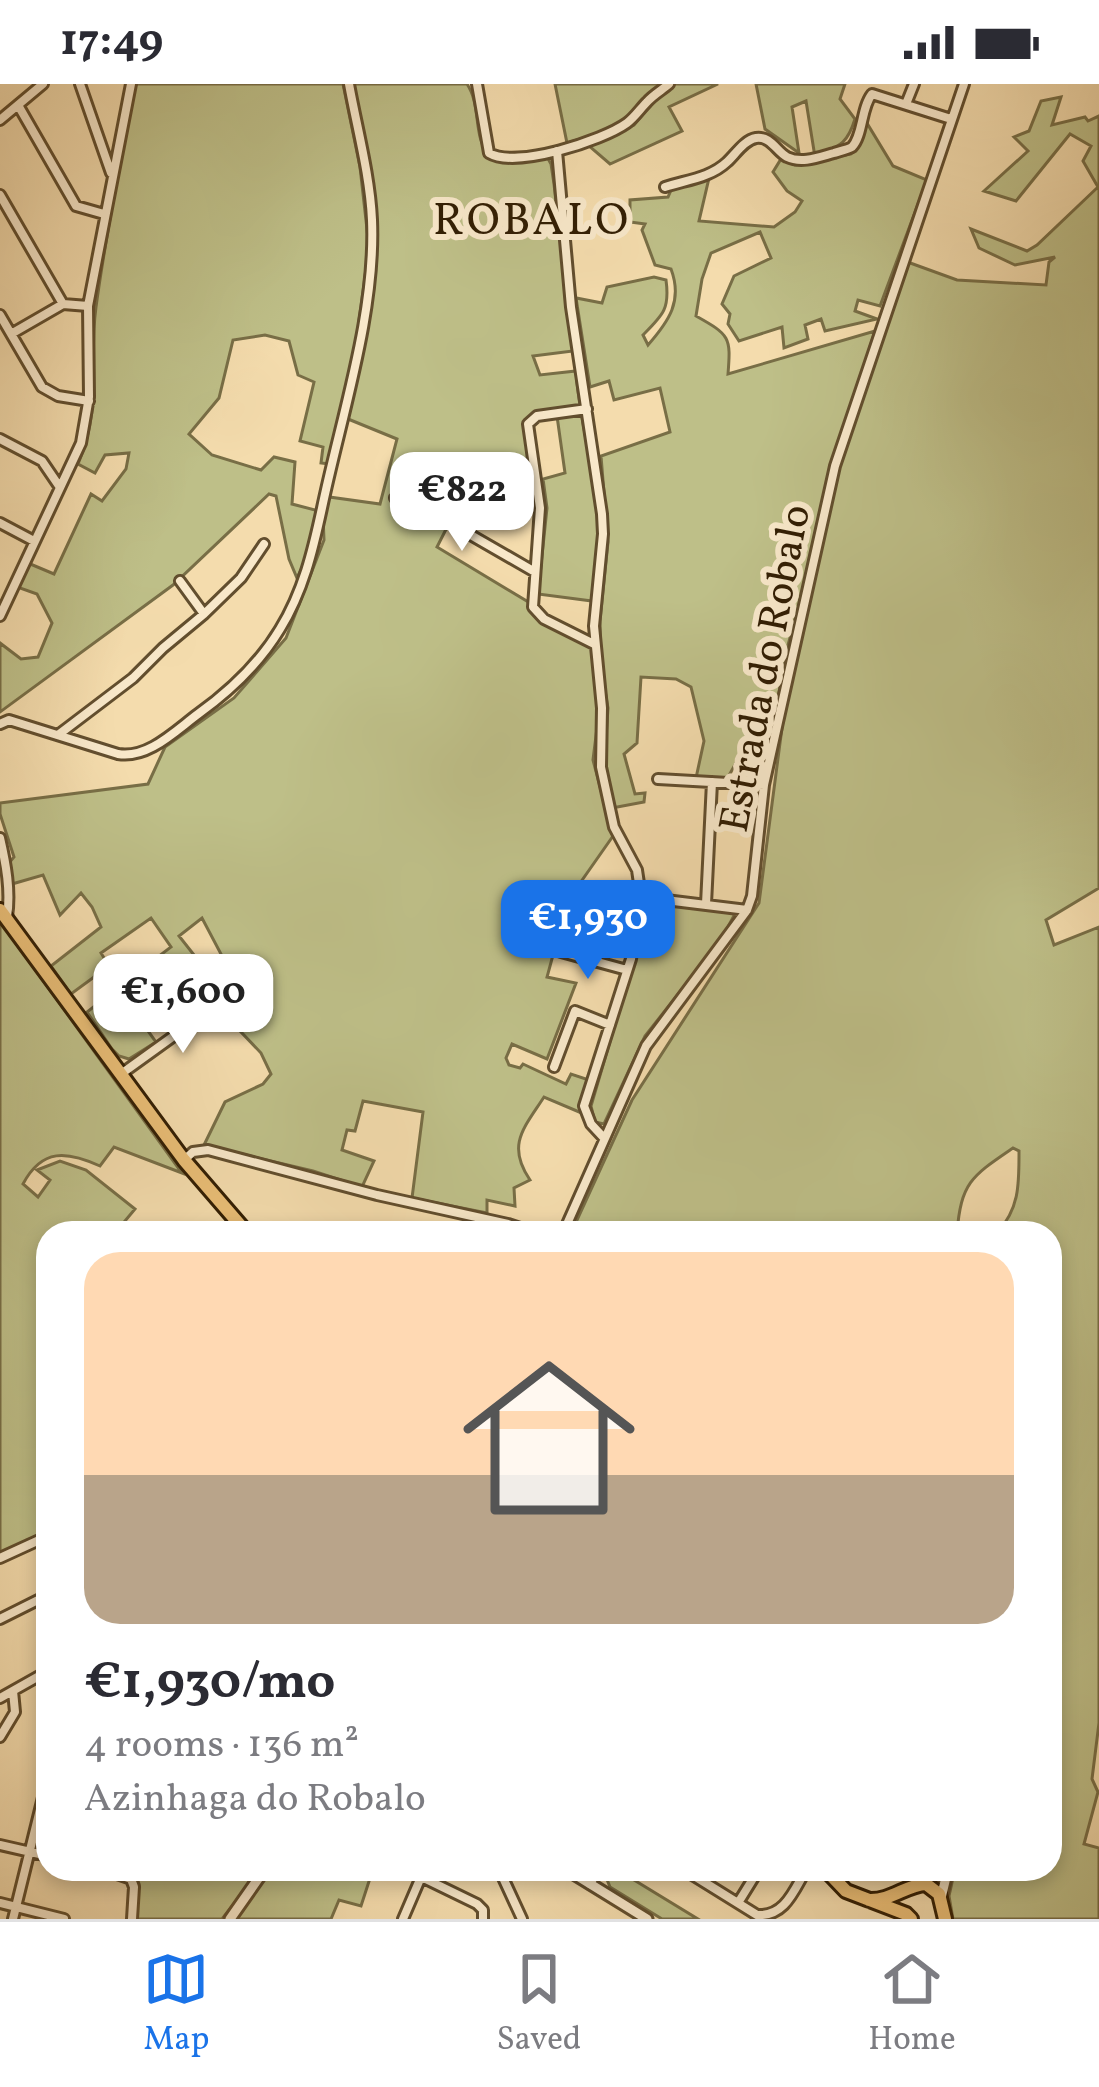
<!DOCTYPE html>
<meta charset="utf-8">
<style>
body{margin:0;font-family:Vollkorn,serif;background:#f2f2f3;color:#2b2b33;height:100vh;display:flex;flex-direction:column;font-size:45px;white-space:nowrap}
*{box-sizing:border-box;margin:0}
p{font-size:39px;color:#7c7c81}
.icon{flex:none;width:66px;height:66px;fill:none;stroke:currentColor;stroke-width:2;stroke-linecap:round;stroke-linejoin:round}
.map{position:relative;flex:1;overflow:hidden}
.drawer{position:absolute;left:36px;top:1137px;width:1026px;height:660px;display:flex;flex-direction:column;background:#fff;border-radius:36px;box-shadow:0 6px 18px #0003}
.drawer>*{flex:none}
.price{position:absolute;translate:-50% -102px;padding:0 27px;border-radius:24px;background:#fff;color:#222;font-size:39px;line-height:78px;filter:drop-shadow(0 3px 6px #0008)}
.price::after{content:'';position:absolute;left:50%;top:72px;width:36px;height:27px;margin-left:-18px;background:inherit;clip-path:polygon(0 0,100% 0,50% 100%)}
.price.selected{background:#1a73e8;color:#fff}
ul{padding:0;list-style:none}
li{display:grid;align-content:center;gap:24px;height:636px;padding:0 48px}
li+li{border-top:3px solid #e1e1e2}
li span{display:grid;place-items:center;height:372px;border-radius:36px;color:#555}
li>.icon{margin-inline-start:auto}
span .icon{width:216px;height:216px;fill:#fffc;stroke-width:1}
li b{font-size:51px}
.status{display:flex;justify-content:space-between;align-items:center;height:84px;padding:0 60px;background:#fff;direction:ltr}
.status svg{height:33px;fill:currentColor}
.tabs{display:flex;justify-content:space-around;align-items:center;height:168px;border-top:3px solid #e1e1e2;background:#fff;font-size:33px;color:#7c7c81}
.tabs a{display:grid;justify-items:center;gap:6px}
.tabs .selected{color:#1a73e8}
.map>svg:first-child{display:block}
</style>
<div class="status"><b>17:49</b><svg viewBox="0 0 49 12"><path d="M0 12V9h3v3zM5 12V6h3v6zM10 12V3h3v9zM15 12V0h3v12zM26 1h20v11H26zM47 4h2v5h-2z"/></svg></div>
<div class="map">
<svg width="1099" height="1835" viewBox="0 0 1099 1835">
<rect width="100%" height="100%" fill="#f4dcad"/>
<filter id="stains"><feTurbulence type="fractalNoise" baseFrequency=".00167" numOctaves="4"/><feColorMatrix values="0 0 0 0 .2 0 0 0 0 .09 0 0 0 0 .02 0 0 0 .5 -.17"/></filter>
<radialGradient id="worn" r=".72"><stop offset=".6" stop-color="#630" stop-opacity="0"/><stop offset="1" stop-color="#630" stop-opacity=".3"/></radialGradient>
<path fill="#bebf88" stroke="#786e46" stroke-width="3" d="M 133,0 L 343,0 L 360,83 L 369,163 L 355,266 L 330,380 L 321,379 L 323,363 L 300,357 L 314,298 L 298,291 L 289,257 L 265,251 L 233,256 L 219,314 L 189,350 L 212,371 L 261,386 L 274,373 L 295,378 L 292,420 L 319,427 L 312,463 L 297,494 L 289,475 L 276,412 L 269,410 L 173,501 L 0,628 L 0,559 L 21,575 L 38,573 L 52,539 L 37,510 L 17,503 L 28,479 L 54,490 L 91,410 L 102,417 L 126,385 L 129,369 L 105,371 L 95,389 L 78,380 C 103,322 88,281 96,223 C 106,148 122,74 133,0 Z
M 352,0 L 467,0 C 482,22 472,53 490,73 L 546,71 L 551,80 L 554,100 L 573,267 L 533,272 L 540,291 L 576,287 C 579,336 594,382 598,430 C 601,459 595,489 592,517 L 538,510 L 547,424 L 543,395 L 565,389 L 556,325 L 536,329 L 527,337 L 526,357 L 534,411 L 491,396 L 481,415 L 465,408 L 437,463 L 530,519 L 532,528 L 592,565 L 599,628 L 593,676 L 613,752 L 571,812 L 590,827 L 617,830 L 617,842 L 605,849 L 567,841 L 556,860 L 547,893 L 576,899 L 547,975 L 512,960 L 506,974 L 509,981 L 520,984 L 523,980 L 566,1000 L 571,990 L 589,996 L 584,1030 L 544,1013 C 524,1044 506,1061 530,1096 L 514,1104 L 515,1122 L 487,1116 L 487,1129 L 412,1114 L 423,1028 L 363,1017 L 355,1047 L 347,1046 L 342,1066 L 374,1077 L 362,1103 L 313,1087 L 204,1061 L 225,1018 L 263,1000 L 271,990 L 261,969 L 221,927 L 229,921 L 201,885 L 221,870 L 202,834 L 179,852 L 198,876 L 133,926 L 156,958 L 129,975 L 119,972 L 112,965 L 87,928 L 114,907 L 124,923 L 156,897 L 146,882 L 171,863 L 151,834 L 101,869 L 109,882 L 71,910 L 51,882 L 101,843 L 92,823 L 81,809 L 60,831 L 43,791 L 12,800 L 9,779 L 14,773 L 0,730 L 0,719 L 148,700 L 165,663 L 234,614 L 286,554 L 324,456 L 323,432 L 329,413 L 380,420 L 397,355 L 348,335 C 376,212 386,123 352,0 Z
M 555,0 L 661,0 L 626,34 L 607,47 L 567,59 Z
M 674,0 L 718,0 L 669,23 L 682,47 L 610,80 L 589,62 L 634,41 L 660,9 Z
M 756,0 L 845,0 L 840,15 L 855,35 C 847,61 839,62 815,73 L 806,17 L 792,23 L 799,69 L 765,45 Z
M 1061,13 L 1052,41 L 1085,33 L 1088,37 L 1099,32 L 1099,804 L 1046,836 L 1054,861 L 1099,843 L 1099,1639 L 1092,1695 L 1098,1708 L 1084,1760 L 1099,1764 L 1099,1835 L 953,1835 L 949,1812 L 953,1794 L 944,1785 L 1050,1785 L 1050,1149 L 997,1149 C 1020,1124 1019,1099 1019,1067 L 1013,1064 C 972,1092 961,1098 957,1149 L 645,1149 L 641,1144 L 636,1149 L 571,1149 L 632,1016 L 759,819 L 785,621 L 812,473 L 788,561 L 774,634 L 759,673 L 741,670 L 727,695 L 696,694 L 704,657 L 691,603 L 676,595 L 641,593 L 637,659 L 624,670 L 635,710 L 645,709 L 644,718 L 612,724 L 604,683 L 608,624 L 601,583 L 600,537 L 608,458 L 601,372 L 670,348 L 660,304 L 614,316 L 609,297 L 590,303 L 576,214 L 602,219 L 607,203 L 654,193 L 666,196 C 670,225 663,231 643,251 L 648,261 C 669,237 683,217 671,185 L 655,181 L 642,146 L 645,140 L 630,138 L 630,116 L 668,113 L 672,104 L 709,94 L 699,137 L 774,143 L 795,128 L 802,117 L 787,107 L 773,88 L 781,75 L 795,81 L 851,70 L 857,62 L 865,36 L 893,82 L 927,96 L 880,222 L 858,216 L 855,227 L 877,235 L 825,247 L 821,235 L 805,241 L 808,255 L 784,264 L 782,243 L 739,257 L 728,240 L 730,230 L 722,220 L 734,192 L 771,174 L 760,148 L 711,169 L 702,195 L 696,232 C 730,251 731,253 728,290 L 875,247 L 859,298 L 902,176 L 957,196 L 1046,201 L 1049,178 L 1055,173 L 1015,181 L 979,164 L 971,145 L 1027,167 L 1037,161 L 1098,103 L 1083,77 L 1091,62 L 1070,50 L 1016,117 L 984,107 L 1028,67 L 1014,53 L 1029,47 L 1041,17 Z
M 643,817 L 737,826 L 721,856 L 645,952 L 604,1040 L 595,1038 L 591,1022 L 641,852 Z
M 0,837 L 182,1089 L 114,1063 L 100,1082 C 67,1067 42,1064 23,1100 L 38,1113 L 50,1096 L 37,1086 L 60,1077 L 86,1086 L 135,1125 L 115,1149 L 48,1149 L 48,1448 L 0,1469 Z
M 134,1785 L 261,1785 L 222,1835 L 136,1835 L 139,1800 Z
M 271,1785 L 373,1785 L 361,1822 L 339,1816 L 331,1835 L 234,1835 Z
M 611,1785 L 616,1785 L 698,1835 L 662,1835 L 610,1803 L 606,1793 Z"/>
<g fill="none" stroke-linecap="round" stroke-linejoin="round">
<g stroke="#624e2e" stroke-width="14">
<path id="minor" d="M 80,0 L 111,89
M 477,0 L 489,69 C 515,85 602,57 627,39 C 635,33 640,25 647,18 C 653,11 662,6 669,0
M 906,20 L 914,0
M 18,21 L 76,122 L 104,130
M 0,36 L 43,0
M 557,67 L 571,223 L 602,430 L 603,450 L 594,542 L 602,624 L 601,683 L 614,743 L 637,786 L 641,813 L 631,875 L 584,1022 L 591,1040 L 604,1054
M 665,103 C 686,96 710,94 727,78 C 735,71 744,56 756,54 C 771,52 776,67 787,73 C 802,80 819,73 834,69 C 837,68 849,65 852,63 C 863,52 861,24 872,10 L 951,35
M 0,111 L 63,220
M 0,231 L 42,303 L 58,312 L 89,317
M 11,250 L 63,220 L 88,222
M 587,325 L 537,332 L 528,340 L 540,424 L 533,523 L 544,535 L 594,560
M 0,355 L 42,377 L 59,402
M 395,414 L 410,416 L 535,488
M 0,439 L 34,457
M 180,497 L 204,530
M 0,532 L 81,359 L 89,313 L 88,222 L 131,0
M 0,640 L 9,636 L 118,670 C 148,675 175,647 198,630 C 230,607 259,580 280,545 C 303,508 313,466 322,424 C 341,333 376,229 372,136 C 370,91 357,44 349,0
M 58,651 L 133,594 L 163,564 L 204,530 L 241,494 L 264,460
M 658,695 L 764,701
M 0,754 C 6,780 11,807 7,833
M 641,813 L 747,826
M 706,820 L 712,698
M 561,868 L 627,886
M 554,983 L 575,927 L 610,941
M 121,990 L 221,918
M 184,1076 L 193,1068 L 208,1066 L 377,1111 L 508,1140 L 535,1149
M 563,1149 L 646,962 L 747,826 L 752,812 L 764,701 L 835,382 L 964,0
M 0,1474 L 48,1452
M 0,1535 L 48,1511
M 0,1614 L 48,1587
M 0,1653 L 15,1628 L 13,1607
M 0,1761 L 48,1772
M 102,1785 L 131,1795 L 134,1803 L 132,1835
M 405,1785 L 477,1820 L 483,1826 L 483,1835
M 499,1785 L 522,1835
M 683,1785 L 757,1831 C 785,1833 794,1806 806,1786
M 590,1800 L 599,1785
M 0,1819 L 64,1835
M 738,1819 L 759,1785
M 13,1835 L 48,1693
M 403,1835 L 421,1793"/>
</g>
<g stroke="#624e2e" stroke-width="15">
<path id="tertiary" d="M 566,1785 L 647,1835
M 917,1800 L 937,1785
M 941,1814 L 948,1785
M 230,1835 L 265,1785"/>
</g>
<g stroke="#321e03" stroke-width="18">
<path id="primary" d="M 0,826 L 184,1076 L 247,1149
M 825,1785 L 846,1807 L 906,1830 L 911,1835
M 869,1816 C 891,1817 906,1801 926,1800 L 939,1810 L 945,1835"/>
</g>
<use href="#minor" stroke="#f8e8ca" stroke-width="8"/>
<use href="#tertiary" stroke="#f8e8ca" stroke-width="9"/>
<use href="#primary" stroke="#eabe76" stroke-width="12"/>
</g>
<g text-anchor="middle" stroke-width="12" stroke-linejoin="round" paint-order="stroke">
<g font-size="42" fill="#321e03" stroke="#f8e8ca">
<text transform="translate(763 584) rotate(-79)" y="15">Estrada do Robalo</text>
</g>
<g font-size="45" letter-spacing="3" fill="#321e03" stroke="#f8e8ca">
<text x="532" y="150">ROBALO</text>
</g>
</g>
<rect width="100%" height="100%" filter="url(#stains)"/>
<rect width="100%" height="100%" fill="url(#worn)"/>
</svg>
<b class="price" style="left:462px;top:470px">€822</b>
<b class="price selected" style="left:588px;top:898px">€1,930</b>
<b class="price" style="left:183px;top:972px">€1,600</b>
<section class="drawer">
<ul>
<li><span style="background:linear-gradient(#ffd9b3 60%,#b9a48a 0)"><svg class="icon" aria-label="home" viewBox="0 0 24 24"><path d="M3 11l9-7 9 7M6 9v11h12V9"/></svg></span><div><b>€1,930/mo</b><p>4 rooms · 136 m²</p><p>Azinhaga do Robalo</p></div></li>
</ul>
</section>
</div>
<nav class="tabs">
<a class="selected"><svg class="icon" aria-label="map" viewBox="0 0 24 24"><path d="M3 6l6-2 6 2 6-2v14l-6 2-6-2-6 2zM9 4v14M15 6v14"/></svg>Map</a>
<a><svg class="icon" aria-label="saved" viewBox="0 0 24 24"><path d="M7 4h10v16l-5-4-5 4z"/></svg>Saved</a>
<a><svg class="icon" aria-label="home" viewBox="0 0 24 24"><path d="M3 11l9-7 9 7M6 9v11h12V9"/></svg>Home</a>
</nav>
